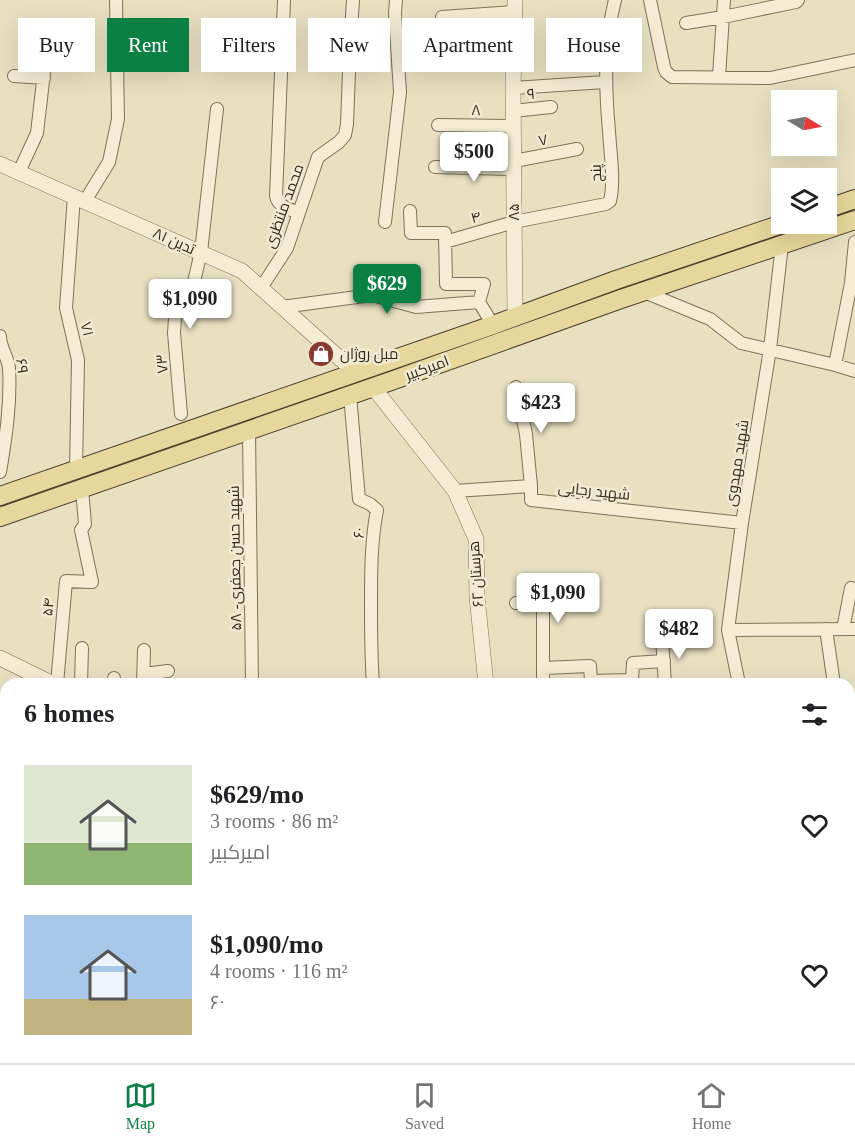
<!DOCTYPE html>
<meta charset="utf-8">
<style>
body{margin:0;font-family:"Times New Roman",Cairo,serif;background:#f6f6f6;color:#202124;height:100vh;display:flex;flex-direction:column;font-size:22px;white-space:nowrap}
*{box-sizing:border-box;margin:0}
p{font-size:20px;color:#757577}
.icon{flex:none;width:33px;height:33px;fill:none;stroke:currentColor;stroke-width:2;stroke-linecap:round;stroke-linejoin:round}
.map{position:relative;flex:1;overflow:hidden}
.drawer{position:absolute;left:0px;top:678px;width:855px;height:386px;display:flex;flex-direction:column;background:#fff;border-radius:18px 18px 0 0;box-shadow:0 6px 24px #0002}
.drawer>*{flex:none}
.top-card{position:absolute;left:18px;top:18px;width:819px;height:54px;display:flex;gap:12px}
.needle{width:39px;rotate:100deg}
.tools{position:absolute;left:771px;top:90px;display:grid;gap:12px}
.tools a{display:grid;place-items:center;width:66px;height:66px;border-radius:0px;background:#fff;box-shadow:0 6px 24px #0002;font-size:30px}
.price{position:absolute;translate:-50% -51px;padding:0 14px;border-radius:6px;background:#fff;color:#222;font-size:20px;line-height:39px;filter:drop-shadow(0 2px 3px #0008)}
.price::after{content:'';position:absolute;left:50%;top:36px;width:18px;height:14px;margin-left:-9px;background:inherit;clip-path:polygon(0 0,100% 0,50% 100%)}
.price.selected{background:#0b8043;color:#fff}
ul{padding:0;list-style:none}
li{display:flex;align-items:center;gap:18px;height:150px;padding:0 24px}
li span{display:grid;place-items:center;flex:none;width:168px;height:120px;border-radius:0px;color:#555}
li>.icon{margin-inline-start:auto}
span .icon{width:72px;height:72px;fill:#fffc;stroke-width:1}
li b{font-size:26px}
h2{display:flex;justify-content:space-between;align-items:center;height:72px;padding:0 24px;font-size:26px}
.pill{padding:0 21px;border-radius:0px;background:#fff;box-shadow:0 6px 24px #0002;font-size:21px;line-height:54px}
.pill.selected{background:#0b8043;color:#fff}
.dock{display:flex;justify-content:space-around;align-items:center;height:84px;border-top:2px solid #e0e0e0;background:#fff;font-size:16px;color:#757577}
.dock a{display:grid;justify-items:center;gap:3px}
.dock .selected{color:#0b8043}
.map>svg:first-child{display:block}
</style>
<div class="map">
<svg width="855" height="1063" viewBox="0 0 855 1063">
<rect width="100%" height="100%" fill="#e8e0c1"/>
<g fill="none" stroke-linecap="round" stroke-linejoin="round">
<g stroke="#7f725b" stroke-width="14">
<path id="minor" d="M 284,0 L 276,196 C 278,207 290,209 299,213
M 650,0 L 664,67 L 666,72 L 672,77 L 770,78 L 855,60
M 442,17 L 514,12
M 686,23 L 723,17 L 796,2 L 798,0
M 452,64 L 514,65
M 14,76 L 44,78
M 719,77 L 724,0
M 513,88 L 605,82
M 513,111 L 551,107
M 438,125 L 514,126
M 514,161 L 577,149
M 435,167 L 514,169
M 19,172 L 37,133 L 48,38
M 74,196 L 66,308 L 78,360 L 76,469
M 85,201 L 109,162 L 118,119 L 116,0
M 410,211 L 411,233 L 445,233 L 446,284 L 484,284 L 479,302
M 385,222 L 400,92 L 395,13 L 396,0
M 445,242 L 514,222 L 606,204 L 610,201 C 615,181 610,151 609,131 C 605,87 604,43 615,0
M 261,288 L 287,248 L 318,157 L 339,142 L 345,135 L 347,124 L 350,46 L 353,0
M 644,292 L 710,319 L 741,343 L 835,365 L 855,371
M 282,307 L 372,295 L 416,307 L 479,302 L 493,325
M 0,336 C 0,348 8,357 9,368 C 11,403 6,437 0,472
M 835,365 L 851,283 L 855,242
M 516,387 L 526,434 L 531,486
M 350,395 L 359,499 L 370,504 L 377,510 C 371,541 371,573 371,604 C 371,631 371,657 373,684
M 181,414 L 174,333 L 176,304 L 189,303 L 201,252 L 217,109
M 249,431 L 252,684
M 455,491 L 531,486 L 531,500 L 742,523
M 516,603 L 543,602
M 826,629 L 834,684
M 843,629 L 851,588 L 855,589
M 728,630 L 855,629
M 662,638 L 665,684
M 543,668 L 543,597 L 587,593
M 144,674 L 168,671
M 114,678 L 114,684
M 57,684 L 66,581 L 92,582 L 81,530 L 85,524 L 82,489
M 81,684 L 82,648
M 143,684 L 144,650
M 543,684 L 543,668 L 590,666 L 591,681
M 591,684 L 591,681 L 632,680 L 633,663 L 664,661
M 739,684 L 728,630 L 742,523 L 770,349 L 782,245
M 849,806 L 855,805
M 852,835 L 855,834
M 677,1058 L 677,1063
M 286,1063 L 287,1058
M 370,1063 L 371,1058"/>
</g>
<g stroke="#7f725b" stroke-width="16">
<path id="tertiary" d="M 515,0 L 513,88 L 515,317
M 0,164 L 242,271 L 355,372
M 373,387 L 455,491 L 476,539 L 477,597 L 486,684
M 0,658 L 53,684
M 849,938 L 855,937"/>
</g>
<g stroke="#4d402f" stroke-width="20">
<path id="primary" d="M 826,209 L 855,199
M 0,496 L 493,325 L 616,280 L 782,224
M 0,517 L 391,381 L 621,299 L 855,220"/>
</g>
<use href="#minor" stroke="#f4edd3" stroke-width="12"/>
<use href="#tertiary" stroke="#f4edd3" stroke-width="15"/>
<use href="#primary" stroke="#e8d79c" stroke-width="18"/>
</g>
<defs>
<g id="shop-disc" transform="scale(1.35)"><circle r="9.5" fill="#873a32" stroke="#f0ead0"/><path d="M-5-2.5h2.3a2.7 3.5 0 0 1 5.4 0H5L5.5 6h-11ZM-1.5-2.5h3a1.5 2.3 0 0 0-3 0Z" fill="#fff"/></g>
</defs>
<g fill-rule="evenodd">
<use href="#shop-disc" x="321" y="354"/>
</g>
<g text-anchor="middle" stroke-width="5" stroke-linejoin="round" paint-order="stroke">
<g font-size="15" fill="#30281d" stroke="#f0ead0">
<text transform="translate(531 94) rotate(-5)" y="5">۹</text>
<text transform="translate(476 110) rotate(1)" y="5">۸</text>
<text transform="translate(543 140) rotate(-10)" y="5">۷</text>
<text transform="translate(596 173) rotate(-92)" y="5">پنج</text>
<text transform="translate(284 206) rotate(-70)" y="5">محمد منتظری</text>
<text transform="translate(514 212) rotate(-90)" y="5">۸۵</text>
<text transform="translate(476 217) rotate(-16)" y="5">۴</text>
<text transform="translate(174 241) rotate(24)" y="5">تدین ۸۱</text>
<text transform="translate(87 329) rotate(77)" y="5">۷۱</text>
<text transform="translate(162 364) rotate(-95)" y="5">۷۳</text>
<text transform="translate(22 366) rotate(81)" y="5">۶۹</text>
<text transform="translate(427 368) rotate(-20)" y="5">امیرکبیر</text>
<text transform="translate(737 463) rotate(-81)" y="5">شهید مهدوی</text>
<text transform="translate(594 491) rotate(6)" y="5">شهید رجایی</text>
<text transform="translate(359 533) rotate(-85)" y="5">۶۰</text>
<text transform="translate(235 558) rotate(-91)" y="5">شهید حسن جعفری- ۵۸</text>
<text transform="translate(476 574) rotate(-94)" y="5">هرستان ۶۲</text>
<text transform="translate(48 607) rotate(-85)" y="5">۵۴</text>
</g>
<g font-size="15" fill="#30281d" stroke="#f0ead0" text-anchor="start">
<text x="340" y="359">مبل روژان</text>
</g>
</g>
</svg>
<div class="tools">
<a><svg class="needle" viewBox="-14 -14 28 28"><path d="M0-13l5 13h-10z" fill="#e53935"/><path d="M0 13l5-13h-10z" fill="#757577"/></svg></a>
<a><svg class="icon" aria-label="layers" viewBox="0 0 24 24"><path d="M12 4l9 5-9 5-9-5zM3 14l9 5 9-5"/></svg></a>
</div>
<b class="price" style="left:474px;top:183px">$500</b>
<b class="price selected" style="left:387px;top:315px">$629</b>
<b class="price" style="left:190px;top:330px">$1,090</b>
<b class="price" style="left:541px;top:434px">$423</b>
<b class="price" style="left:558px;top:624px">$1,090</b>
<b class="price" style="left:679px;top:660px">$482</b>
<div class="top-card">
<a class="pill">Buy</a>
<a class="pill selected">Rent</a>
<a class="pill">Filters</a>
<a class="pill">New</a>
<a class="pill">Apartment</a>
<a class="pill">House</a>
</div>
<section class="drawer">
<h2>6 homes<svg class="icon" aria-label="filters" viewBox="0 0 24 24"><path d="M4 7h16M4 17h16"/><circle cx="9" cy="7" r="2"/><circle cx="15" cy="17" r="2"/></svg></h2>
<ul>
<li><span style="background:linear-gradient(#dfe7d0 65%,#8fb573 0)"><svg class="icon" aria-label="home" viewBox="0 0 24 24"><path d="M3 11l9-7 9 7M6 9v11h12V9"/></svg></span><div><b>$629/mo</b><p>3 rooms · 86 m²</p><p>امیرکبیر</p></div><svg class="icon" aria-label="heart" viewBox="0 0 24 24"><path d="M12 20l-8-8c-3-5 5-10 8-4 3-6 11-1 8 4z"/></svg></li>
<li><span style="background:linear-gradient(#a9c7e8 70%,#c2b280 0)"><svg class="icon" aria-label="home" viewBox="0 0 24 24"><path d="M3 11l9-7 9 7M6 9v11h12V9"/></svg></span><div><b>$1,090/mo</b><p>4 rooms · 116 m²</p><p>۶۰</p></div><svg class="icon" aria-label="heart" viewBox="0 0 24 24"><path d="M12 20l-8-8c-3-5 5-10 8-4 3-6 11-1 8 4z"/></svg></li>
</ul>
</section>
</div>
<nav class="dock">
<a class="selected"><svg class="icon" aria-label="map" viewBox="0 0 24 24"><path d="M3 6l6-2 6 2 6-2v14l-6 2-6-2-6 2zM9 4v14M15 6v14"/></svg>Map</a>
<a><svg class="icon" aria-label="saved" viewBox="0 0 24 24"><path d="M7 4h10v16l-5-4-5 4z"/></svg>Saved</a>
<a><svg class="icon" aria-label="home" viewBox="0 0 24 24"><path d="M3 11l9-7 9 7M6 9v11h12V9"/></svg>Home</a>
</nav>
